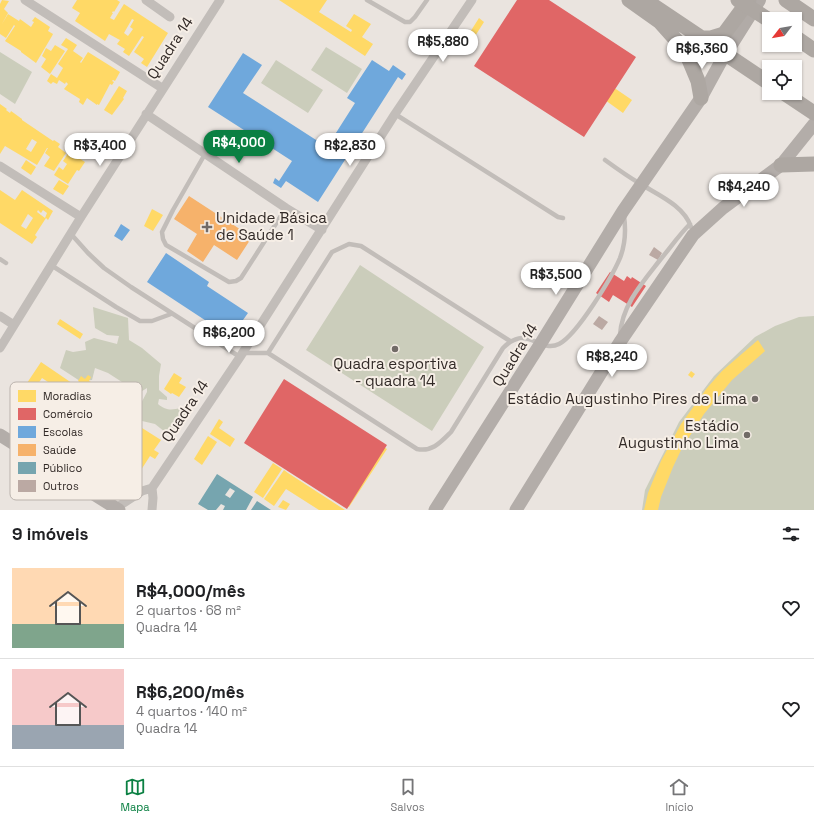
<!DOCTYPE html>
<html lang="pt">
<meta charset="utf-8">
<style>
body{margin:0;font-family:"Space Grotesk",sans-serif;background:#f2f2f2;color:#202124;height:100vh;display:flex;flex-direction:column;font-size:15px;white-space:nowrap}
*{box-sizing:border-box;margin:0}
p{font-size:13px;color:#757577}
.icon{flex:none;width:22px;height:22px;fill:none;stroke:currentColor;stroke-width:2;stroke-linecap:round;stroke-linejoin:round}
.map{position:relative;height:510px;overflow:hidden}
.drawer{display:flex;flex-direction:column;background:#fff;flex:1}
.drawer>*{flex:none}
.needle{width:26px;rotate:239deg}
.buttons{position:absolute;left:762px;top:12px;display:grid;gap:8px}
.buttons a{display:grid;place-items:center;width:40px;height:40px;border-radius:0px;background:#fff;box-shadow:0 1px 3px #0004;font-size:20px}
.price{position:absolute;translate:-50% -34px;padding:0 9px;border-radius:14px;background:#fff;color:#222;font-size:13px;line-height:26px;filter:drop-shadow(0 1px 2px #0008)}
.price::after{content:'';position:absolute;left:50%;top:24px;width:12px;height:9px;margin-left:-6px;background:inherit;clip-path:polygon(0 0,100% 0,50% 100%)}
.price.active{background:#0b8043;color:#fff}
ul{padding:0;list-style:none}
li{display:flex;align-items:center;gap:12px;height:100px;padding:0 12px}
li+li{border-top:1px solid #e0e0e0}
li span{display:grid;place-items:center;flex:none;width:112px;height:80px;border-radius:0px;color:#555}
li>.icon{margin-inline-start:auto}
span .icon{width:48px;height:48px;fill:#fffc;stroke-width:1}
li b{font-size:17px}
h2{display:flex;justify-content:space-between;align-items:center;height:48px;padding:0 12px;font-size:17px}
.tabs{display:flex;justify-content:space-around;align-items:center;height:56px;border-top:1px solid #e0e0e0;background:#fff;font-size:11px;color:#757577}
.tabs a{display:grid;justify-items:center;gap:2px}
.tabs .active{color:#0b8043}
.map>svg:first-child{display:block}
</style>
<div class="map">
<svg width="814" height="510" viewBox="0 0 814 510">
<rect width="100%" height="100%" fill="#eae4df"/>
<path fill="#cbcdbb" d="M 326,47 L 362,69 L 347,93 L 311,70 Z
M 0,52 L 32,72 L 15,104 L 0,94 Z
M 276,60 L 323,90 L 308,113 L 261,83 Z
M 360,265 L 484,347 L 432,431 L 306,350 Z
M 93,307 L 128,318 L 129,340 L 142,348 L 161,364 L 159,376 L 159,390 L 167,397 L 167,400 L 159,399 L 158,404 C 166,411 172,410 181,408 L 186,413 L 176,431 L 165,432 L 155,424 L 142,421 L 139,407 L 147,392 L 147,388 L 139,393 L 108,373 L 95,368 L 92,380 L 80,381 L 60,368 L 66,350 L 73,352 L 86,350 L 85,342 L 94,338 L 117,344 L 119,336 L 107,335 L 95,328 Z
M 814,316 L 814,510 L 642,510 L 645,490 L 679,422 L 714,376 L 755,337 L 775,326 L 799,317 Z"/>
<path fill="#ffd966" fill-rule="evenodd" d="M 2,0 L 9,1 L 4,9 L 8,13 L 2,24 L 8,14 L 19,21 L 20,19 L 31,27 L 34,22 L 32,21 L 35,17 L 50,27 L 48,31 L 53,34 L 52,36 L 36,63 L 21,52 L 21,51 L 5,41 L 15,26 L 14,25 L 6,38 L 0,34 L 0,4 Z
M 77,0 L 117,0 L 120,2 L 114,12 L 113,11 L 112,13 L 113,13 L 110,18 L 114,20 L 124,4 L 168,33 L 147,67 L 141,63 L 144,59 L 134,52 L 144,37 L 142,36 L 129,56 L 123,52 L 125,49 L 117,44 L 120,40 L 118,39 L 109,34 L 105,41 L 75,21 L 80,13 L 72,8 ZM 132,19 L 134,20 L 130,27 L 133,29 L 128,36 L 124,33 Z
M 279,0 L 327,0 L 319,12 L 351,32 L 352,30 L 346,26 L 354,14 L 371,24 L 362,37 L 373,44 L 365,56 Z
M 479,18 L 484,22 L 465,52 L 460,48 Z
M 66,38 L 77,45 L 73,51 L 83,58 L 80,62 L 81,63 L 88,52 L 120,72 L 115,81 L 113,80 L 112,81 L 114,82 L 112,85 L 110,84 L 99,105 L 97,104 L 97,105 L 87,98 L 83,105 L 79,102 L 80,99 L 64,89 L 68,84 L 66,82 L 65,84 L 59,80 L 57,84 L 53,82 L 51,84 L 47,81 L 51,74 L 57,78 L 63,68 L 58,64 L 68,49 L 61,45 Z
M 55,45 L 65,51 L 50,74 L 41,67 L 46,59 L 42,56 L 46,48 L 51,51 Z
M 119,86 L 127,91 L 123,98 L 124,99 L 112,115 L 104,110 Z
M 613,87 L 632,100 L 623,113 L 605,100 Z
M 0,104 L 7,109 L 6,110 L 10,113 L 11,111 L 22,119 L 22,120 L 53,141 L 54,140 L 60,144 L 58,147 L 66,153 L 54,171 L 44,166 L 50,157 L 45,153 L 48,148 L 47,148 L 37,165 L 5,146 L 0,154 ZM 32,139 L 37,142 L 31,152 L 26,149 Z
M 69,152 L 85,162 L 79,171 L 77,170 L 68,184 L 54,175 L 59,167 L 63,170 L 67,164 L 63,161 Z
M 26,160 L 36,167 L 31,175 L 21,168 Z
M 59,180 L 69,186 L 63,195 L 53,189 Z
M 0,190 L 15,200 L 22,190 L 53,211 L 48,220 L 46,218 L 35,235 L 37,237 L 32,244 L 0,223 ZM 38,210 L 41,213 L 43,210 L 47,213 L 45,218 L 37,212 ZM 28,214 L 33,218 L 26,229 L 21,226 Z
M 152,209 L 163,215 L 153,231 L 144,226 Z
M 60,319 L 83,334 L 80,339 L 57,324 Z
M 758,340 L 765,351 L 732,380 L 704,414 L 682,448 L 673,467 L 661,497 L 658,510 L 644,510 L 648,493 L 661,461 L 681,424 L 707,388 L 722,371 Z
M 41,362 L 85,392 L 86,390 L 102,400 L 101,402 L 161,440 L 154,450 L 159,453 L 155,459 L 150,456 L 141,470 L 21,392 ZM 42,378 L 48,382 L 42,391 L 36,387 ZM 65,393 L 83,404 L 77,413 L 59,402 ZM 101,416 L 119,427 L 113,436 L 95,425 ZM 136,438 L 142,442 L 136,451 L 130,447 Z
M 691,371 L 695,374 L 692,378 L 688,375 Z
M 174,373 L 182,378 L 179,383 L 186,387 L 179,397 L 172,393 L 171,394 L 164,389 Z
M 88,375 L 91,377 L 89,381 L 91,382 L 88,388 L 78,381 L 81,376 L 85,379 Z
M 289,386 L 368,437 L 367,438 L 370,439 L 373,442 L 374,441 L 387,449 L 349,507 L 252,444 Z
M 219,419 L 223,422 L 219,428 L 235,439 L 230,447 L 210,434 Z
M 208,436 L 217,442 L 202,465 L 194,459 Z
M 647,440 L 651,443 L 648,448 L 644,445 Z
M 273,463 L 282,469 L 263,498 L 254,492 Z
M 284,470 L 288,473 L 345,510 L 319,510 L 286,489 L 274,506 L 264,499 Z
M 283,500 L 290,504 L 286,510 L 278,507 Z"/>
<path fill="#e06666" d="M 517,0 L 549,0 L 636,57 L 584,137 L 474,66 Z
M 610,272 L 624,281 L 627,276 L 631,279 L 632,277 L 646,286 L 632,307 L 613,295 L 609,302 L 596,293 Z
M 284,379 L 387,445 L 347,509 L 244,443 Z"/>
<path fill="#6fa8dc" d="M 243,53 L 262,65 L 243,93 L 327,147 L 355,103 L 347,98 L 372,60 L 389,71 L 393,65 L 406,74 L 402,80 L 398,77 L 318,202 L 286,181 L 281,188 L 273,183 L 275,178 L 279,181 L 292,161 L 208,107 Z
M 121,224 L 130,230 L 122,241 L 114,236 Z
M 166,253 L 209,282 L 207,286 L 248,313 L 228,341 L 217,334 L 220,330 L 147,282 Z"/>
<path fill="#f6b26b" d="M 189,196 L 252,237 L 237,260 L 214,245 L 203,262 L 187,251 L 197,234 L 174,219 Z"/>
<path fill="#76a5af" fill-rule="evenodd" d="M 217,474 L 253,497 L 246,510 L 223,510 L 225,506 L 221,504 L 216,510 L 208,510 L 198,504 ZM 230,488 L 235,491 L 230,498 L 225,495 Z
M 257,501 L 271,510 L 251,510 Z"/>
<path fill="#bba9a3" d="M 654,247 L 662,253 L 658,260 L 649,255 Z
M 599,316 L 608,322 L 602,330 L 593,324 Z"/>
<g fill="none" stroke-linecap="round" stroke-linejoin="round">
<path stroke="#c2bdb9" stroke-width="4.5" d="M 367,0 L 405,22 L 410,22 L 415,17 L 427,0
M 395,114 L 558,217 L 563,218
M 205,154 L 173,210 L 162,232 L 163,239 L 166,245 L 229,282 L 236,281 L 241,278 L 286,208
M 605,160 C 616,168 627,176 639,183 C 656,194 684,205 691,227
M 71,234 L 88,253 L 104,268 L 131,287 L 240,357
M 0,259 L 6,263
M 51,265 L 116,307 L 140,321 L 152,321 L 171,314
M 620,335 C 622,305 642,283 660,260 C 670,248 679,235 690,224
M 510,341 L 361,246 L 349,244 L 332,252 L 268,353 L 417,449 C 432,452 440,443 451,432 L 503,348 C 528,323 539,354 559,344 C 577,335 612,277 620,258 C 625,245 626,230 624,216
M 243,353 L 268,353"/>
<path stroke="#c2bdb9" stroke-width="9" d="M 25,0 L 162,88
M 146,0 L 170,17
M 146,114 L 286,208 L 322,230
M 0,166 L 81,217
M 0,316 L 14,325
M 0,348 L 81,217 L 220,0
M 152,488 L 240,357 L 395,114 L 472,0
M 116,508 L 142,491 L 152,488
M 152,510 L 153,498 L 152,488"/>
<path stroke="#b3ada9" stroke-width="13" d="M 0,435 L 119,510
M 435,510 L 541,343 L 623,211 L 701,98 L 725,54
M 516,510 L 620,342 L 693,235 L 723,208 L 781,165 L 814,124"/>
<path stroke="#b1aba7" stroke-width="14" d="M 725,54 L 759,0"/>
<path stroke="#ada7a2" stroke-width="15" d="M 629,0 L 660,22 L 685,50 L 698,81 L 701,98
M 645,0 L 769,83
M 786,0 L 814,19
M 795,37 L 814,50
M 702,38 L 711,38 L 724,34 L 749,0
M 784,93 L 814,113
M 781,165 L 814,164"/>
<path stroke="#ada7a2" stroke-width="15" d="M 738,0 L 769,20"/>
</g>
<g fill="#726b67" stroke="#f6eee6" stroke-width="1.5">
<path d="M205 221h4v4h4v4h-4v4h-4v-4h-4v-4h4z"/>
<circle cx="395" cy="349" r="4"/>
<circle cx="755" cy="399" r="4"/>
<circle cx="747" cy="435" r="4"/>
</g>
<g text-anchor="middle" stroke-width="4" stroke-linejoin="round" paint-order="stroke">
<g font-size="15" fill="#322a27" stroke="#f6eee6">
<text transform="translate(170 48) rotate(-57)" y="5">Quadra 14</text>
<text transform="translate(515 355) rotate(-58)" y="5">Quadra 14</text>
<text transform="translate(185 411) rotate(-56)" y="5">Quadra 14</text>
</g>
<g font-size="15" fill="#322a27" stroke="#f6eee6" text-anchor="end">
<text x="216" y="223" text-anchor="start">Unidade Básica<tspan x="216" dy="17">de Saúde 1</tspan></text>
<text x="395" y="369" text-anchor="middle">Quadra esportiva<tspan x="395" dy="17">- quadra 14</tspan></text>
<text x="747" y="404">Estádio Augustinho Pires de Lima</text>
<text x="739" y="431">Estádio<tspan x="739" dy="17">Augustinho Lima</tspan></text>
</g>
</g>
<rect x="10" y="382" width="132" height="118" rx="6" fill="#f6eee6" stroke="#bbb3ad" stroke-width="1"/>
<rect x="18" y="390" width="18" height="12" fill="#ffd966"/>
<rect x="18" y="408" width="18" height="12" fill="#e06666"/>
<rect x="18" y="426" width="18" height="12" fill="#6fa8dc"/>
<rect x="18" y="444" width="18" height="12" fill="#f6b26b"/>
<rect x="18" y="462" width="18" height="12" fill="#76a5af"/>
<rect x="18" y="480" width="18" height="12" fill="#bba9a3"/>
<g font-size="11" fill="#322a27">
<text x="43" y="400">Moradias</text>
<text x="43" y="418">Comércio</text>
<text x="43" y="436">Escolas</text>
<text x="43" y="454">Saúde</text>
<text x="43" y="472">Público</text>
<text x="43" y="490">Outros</text>
</g>
</svg>
<div class="buttons">
<a><svg class="needle" viewBox="-14 -14 28 28"><path d="M0-13l5 13h-10z" fill="#e53935"/><path d="M0 13l5-13h-10z" fill="#757577"/></svg></a>
<a><svg class="icon" aria-label="locate" viewBox="0 0 24 24"><circle cx="12" cy="12" r="6"/><path d="M12 2v4M12 18v4M2 12h4M18 12h4"/></svg></a>
</div>
<b class="price" style="left:443px;top:63px">R$5,880</b>
<b class="price" style="left:702px;top:70px">R$6,360</b>
<b class="price active" style="left:239px;top:164px">R$4,000</b>
<b class="price" style="left:100px;top:167px">R$3,400</b>
<b class="price" style="left:350px;top:167px">R$2,830</b>
<b class="price" style="left:744px;top:208px">R$4,240</b>
<b class="price" style="left:556px;top:296px">R$3,500</b>
<b class="price" style="left:229px;top:354px">R$6,200</b>
<b class="price" style="left:612px;top:378px">R$8,240</b>
</div>
<section class="drawer">
<h2>9 imóveis<svg class="icon" aria-label="filters" viewBox="0 0 24 24"><path d="M4 7h16M4 17h16"/><circle cx="9" cy="7" r="2"/><circle cx="15" cy="17" r="2"/></svg></h2>
<ul>
<li><span style="background:linear-gradient(#ffd9b3 70%,#7fa58c 0)"><svg class="icon" aria-label="home" viewBox="0 0 24 24"><path d="M3 11l9-7 9 7M6 9v11h12V9"/></svg></span><div><b>R$4,000/mês</b><p>2 quartos · 68 m²</p><p>Quadra 14</p></div><svg class="icon" aria-label="heart" viewBox="0 0 24 24"><path d="M12 20l-8-8c-3-5 5-10 8-4 3-6 11-1 8 4z"/></svg></li>
<li><span style="background:linear-gradient(#f6c9c9 70%,#9aa5b1 0)"><svg class="icon" aria-label="home" viewBox="0 0 24 24"><path d="M3 11l9-7 9 7M6 9v11h12V9"/></svg></span><div><b>R$6,200/mês</b><p>4 quartos · 140 m²</p><p>Quadra 14</p></div><svg class="icon" aria-label="heart" viewBox="0 0 24 24"><path d="M12 20l-8-8c-3-5 5-10 8-4 3-6 11-1 8 4z"/></svg></li>
</ul>
</section>
<nav class="tabs">
<a class="active"><svg class="icon" aria-label="map" viewBox="0 0 24 24"><path d="M3 6l6-2 6 2 6-2v14l-6 2-6-2-6 2zM9 4v14M15 6v14"/></svg>Mapa</a>
<a><svg class="icon" aria-label="saved" viewBox="0 0 24 24"><path d="M7 4h10v16l-5-4-5 4z"/></svg>Salvos</a>
<a><svg class="icon" aria-label="home" viewBox="0 0 24 24"><path d="M3 11l9-7 9 7M6 9v11h12V9"/></svg>Início</a>
</nav>
